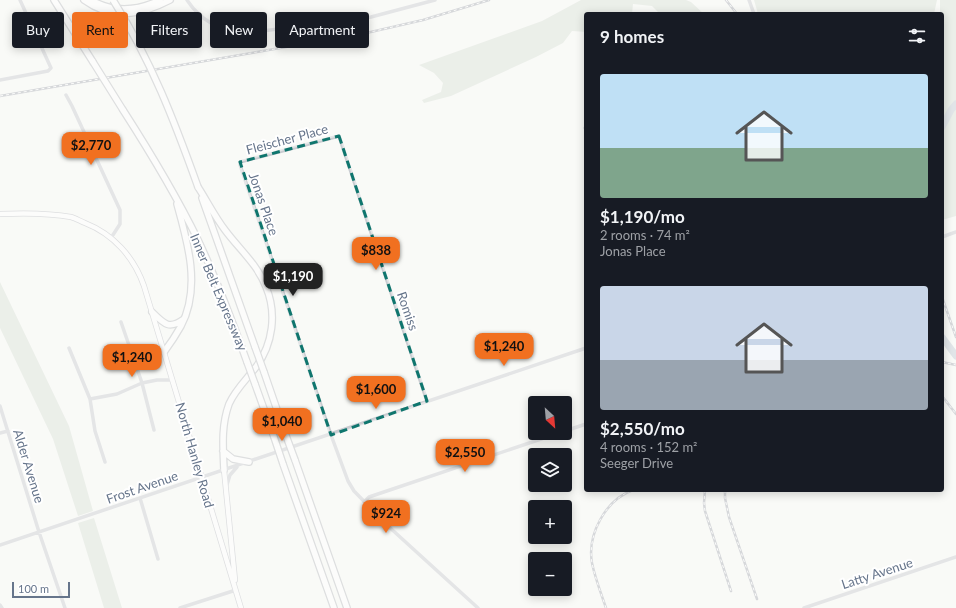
<!DOCTYPE html>
<meta charset="utf-8">
<style>
body{margin:0;font-family:Lato,sans-serif;background:#242831;color:#f1f3f6;height:100vh;display:flex;flex-direction:column;font-size:15px;white-space:nowrap}
*{box-sizing:border-box;margin:0}
p{font-size:13px;color:#9ea1a6}
.icon{flex:none;width:22px;height:22px;fill:none;stroke:currentColor;stroke-width:2;stroke-linecap:round;stroke-linejoin:round}
.map{position:relative;flex:1;overflow:hidden}
.panel{position:absolute;left:584px;top:12px;width:360px;height:480px;display:flex;flex-direction:column;background:#171b24;border-radius:4px;box-shadow:0 2px 10px #0003}
.panel>*{flex:none}
.hud{position:absolute;left:12px;top:12px;width:380px;height:36px;display:flex;gap:8px}
.needle{width:26px;rotate:154deg}
.tools{position:absolute;left:528px;top:396px;display:grid;gap:8px}
.tools a{display:grid;place-items:center;width:44px;height:44px;border-radius:4px;background:#171b24;box-shadow:0 2px 10px #0003;font-size:20px}
.scale{position:absolute;left:12px;bottom:10px;width:58px;box-sizing:border-box;padding-left:4px;border:2px solid #66758b;border-top:0;font-size:11px;line-height:14px;white-space:nowrap;color:#66758b;-webkit-text-stroke:3px #fff;paint-order:stroke}
.price{position:absolute;translate:-50% -34px;padding:0 9px;border-radius:8px;background:#f17020;color:#111;font-size:13px;line-height:26px;filter:drop-shadow(0 1px 2px #0008)}
.price::after{content:'';position:absolute;left:50%;top:24px;width:12px;height:9px;margin-left:-6px;background:inherit;clip-path:polygon(0 0,100% 0,50% 100%)}
.price.active{background:#222;color:#fff}
ul{padding:0;list-style:none}
li{display:grid;align-content:center;gap:8px;height:212px;padding:0 16px}
li span{display:grid;place-items:center;height:124px;border-radius:4px;color:#555}
li>.icon{margin-inline-start:auto}
span .icon{width:72px;height:72px;fill:#fffc;stroke-width:1}
li b{font-size:17px}
h2{display:flex;justify-content:space-between;align-items:center;height:48px;padding:0 16px;font-size:17px}
.chip{padding:0 14px;border-radius:4px;background:#171b24;box-shadow:0 2px 10px #0003;font-size:14px;line-height:36px}
.chip.active{background:#f17020;color:#111}
.map>svg:first-child{display:block}
</style>
<div class="map">
<svg width="956" height="608" viewBox="0 0 956 608">
<rect width="100%" height="100%" fill="#f9faf7"/>
<path fill="#dae2d8" d="M 581,0 L 686,0 L 691,2 L 704,14 L 656,14 L 658,12 L 652,6 L 633,4 L 632,14 L 586,14 L 586,32 L 572,31 L 563,43 L 536,57 L 451,96 L 424,103 L 422,100 L 441,92 L 443,83 L 434,73 L 419,65 L 542,21 Z
M 754,0 L 937,0 L 934,14 L 758,14 Z
M 940,0 L 956,0 L 956,101 L 948,109 L 942,121 L 942,50 L 943,49 L 942,45 L 942,14 L 940,14 Z
M 956,107 L 956,216 L 942,220 L 942,131 L 952,111 Z
M 0,282 L 69,426 L 93,511 L 78,516 L 53,439 L 0,328 Z
M 94,518 L 122,608 L 104,608 L 78,523 Z"/>
<g fill="none" stroke-linecap="round" stroke-linejoin="round">
<path stroke="#c4cdd4" stroke-width="7" d="M 942,127 L 951,110 L 956,104
M 942,337 L 956,356"/>
<g stroke="#bcbfc4" stroke-width="6">
<path id="major" d="M 0,214 C 22,213 49,213 71,217 C 75,218 80,221 85,223 C 113,234 134,257 144,286 L 241,608
M 224,470 L 235,580"/>
</g>
<g stroke="#bbbec2" stroke-width="8">
<path id="highway" d="M 54,0 L 93,62
M 84,0 C 113,21 141,15 170,0
M 91,0 C 114,13 137,11 160,0
M 123,110 C 150,152 176,195 198,240 C 217,280 232,320 247,362
M 198,187 C 207,201 215,217 225,230 C 239,249 258,265 266,287 C 277,313 273,344 256,367 C 246,380 235,390 229,404 C 221,426 223,447 224,470
M 202,198 L 255,347
M 152,312 C 164,324 169,330 184,319
M 164,352 C 170,344 176,335 181,326 C 201,288 188,243 177,204
M 264,372 L 285,433
M 255,384 L 274,437
M 223,451 L 233,459 L 249,462
M 295,460 L 347,608
M 283,464 L 334,608"/>
</g>
<path stroke="#c9ccd1" stroke-width="3.5" d="M 187,0 C 200,20 221,32 245,33 L 335,22 L 371,17 L 435,0
M 749,0 L 754,14
M 0,80 L 48,71 L 51,68 L 20,0
M 66,95 L 72,106 L 120,210 L 120,224 L 111,238
M 585,128 L 586,129
M 942,237 L 956,232
M 121,322 L 142,383 L 154,430
M 69,348 L 90,399 L 95,431 L 105,462
M 90,399 L 117,394 L 142,383 L 157,380 L 173,380
M 427,401 L 339,136 L 240,162 L 240,165 L 331,435 L 348,481 L 354,491 L 388,526 L 478,608
M 0,406 L 39,532 L 65,608
M 565,431 L 586,424
M 0,433 L 8,431
M 226,488 L 230,475 L 237,467
M 140,498 L 158,559
M 364,502 L 369,497 L 559,433
M 0,545 L 586,348
M 0,605 L 2,608
M 180,608 L 236,590
M 804,608 L 956,557"/>
<use href="#major" stroke="#fff" stroke-width="4.5"/>
<use href="#highway" stroke="#fff" stroke-width="5.5"/>
<g stroke="#abafb7" stroke-width="2.5">
<path id="rail" d="M 726,0 L 737,14
M 0,96 L 362,34 L 423,20 L 489,0
M 942,297 L 956,337
M 942,362 L 956,365
M 942,396 L 956,414
M 705,490 L 704,503 L 705,511 L 731,591
M 725,490 L 725,498 L 729,517 L 757,599
M 606,608 C 601,593 595,578 592,563 C 587,535 605,500 633,490"/>
</g>
<use href="#rail" stroke="#fff" stroke-width="1" stroke-dasharray="3" stroke-linecap="butt"/>
<g stroke="#bbbec2" stroke-width="8" stroke-linecap="butt">
<path id="highway-bridge" d="M 113,0 C 151,60 174,120 198,187
M 93,62 L 123,110
M 255,347 L 264,372
M 247,362 L 255,384
M 285,433 L 295,460
M 274,437 L 283,464"/>
</g>
<use href="#highway-bridge" stroke="#fff" stroke-width="5.5"/>
</g>
<path d="M0 0H956V608H0ZM 339,136 L 427,401 L 331,435 L 240,162 Z" fill="#f9faf7" fill-opacity=".55" fill-rule="evenodd"/>
<path fill="none" stroke="#0f766e" stroke-width="3" stroke-dasharray="8 5" stroke-linejoin="round" d="M 339,136 L 427,401 L 331,435 L 240,162 Z"/>
<g text-anchor="middle" stroke-width="4" stroke-linejoin="round" paint-order="stroke">
<g font-size="13" fill="#66758b" stroke="#fff">
<text transform="translate(287 139) rotate(-15)" y="5">Fleischer Place</text>
<text transform="translate(264 204) rotate(71)" y="5">Jonas Place</text>
<text transform="translate(219 292) rotate(67)" y="5">Inner Belt Expressway</text>
<text transform="translate(408 311) rotate(71)" y="5">Romiss</text>
<text transform="translate(195 455) rotate(74)" y="5">North Hanley Road</text>
<text transform="translate(29 466) rotate(73)" y="5">Alder Avenue</text>
<text transform="translate(142 487) rotate(-19)" y="5">Frost Avenue</text>
<text transform="translate(877 573) rotate(-18)" y="5">Latty Avenue</text>
</g>
</g>
</svg>
<div class="tools">
<a><svg class="needle" viewBox="-14 -14 28 28"><path d="M0-13l5 13h-10z" fill="#e53935"/><path d="M0 13l5-13h-10z" fill="#9ea1a6"/></svg></a>
<a><svg class="icon" aria-label="layers" viewBox="0 0 24 24"><path d="M12 4l9 5-9 5-9-5zM3 14l9 5 9-5"/></svg></a>
<a>+</a>
<a>−</a>
</div>
<div class="scale">100 m</div>
<b class="price" style="left:91px;top:166px">$2,770</b>
<b class="price" style="left:376px;top:271px">$838</b>
<b class="price active" style="left:293px;top:297px">$1,190</b>
<b class="price" style="left:504px;top:367px">$1,240</b>
<b class="price" style="left:132px;top:378px">$1,240</b>
<b class="price" style="left:376px;top:410px">$1,600</b>
<b class="price" style="left:282px;top:442px">$1,040</b>
<b class="price" style="left:465px;top:473px">$2,550</b>
<b class="price" style="left:386px;top:534px">$924</b>
<div class="hud">
<a class="chip">Buy</a>
<a class="chip active">Rent</a>
<a class="chip">Filters</a>
<a class="chip">New</a>
<a class="chip">Apartment</a>
</div>
<section class="panel">
<h2>9 homes<svg class="icon" aria-label="filters" viewBox="0 0 24 24"><path d="M4 7h16M4 17h16"/><circle cx="9" cy="7" r="2"/><circle cx="15" cy="17" r="2"/></svg></h2>
<ul>
<li><span style="background:linear-gradient(#bfe0f5 60%,#7fa58c 0)"><svg class="icon" aria-label="home" viewBox="0 0 24 24"><path d="M3 11l9-7 9 7M6 9v11h12V9"/></svg></span><div><b>$1,190/mo</b><p>2 rooms · 74 m²</p><p>Jonas Place</p></div></li>
<li><span style="background:linear-gradient(#c9d6e8 60%,#9aa5b1 0)"><svg class="icon" aria-label="home" viewBox="0 0 24 24"><path d="M3 11l9-7 9 7M6 9v11h12V9"/></svg></span><div><b>$2,550/mo</b><p>4 rooms · 152 m²</p><p>Seeger Drive</p></div></li>
</ul>
</section>
</div>
